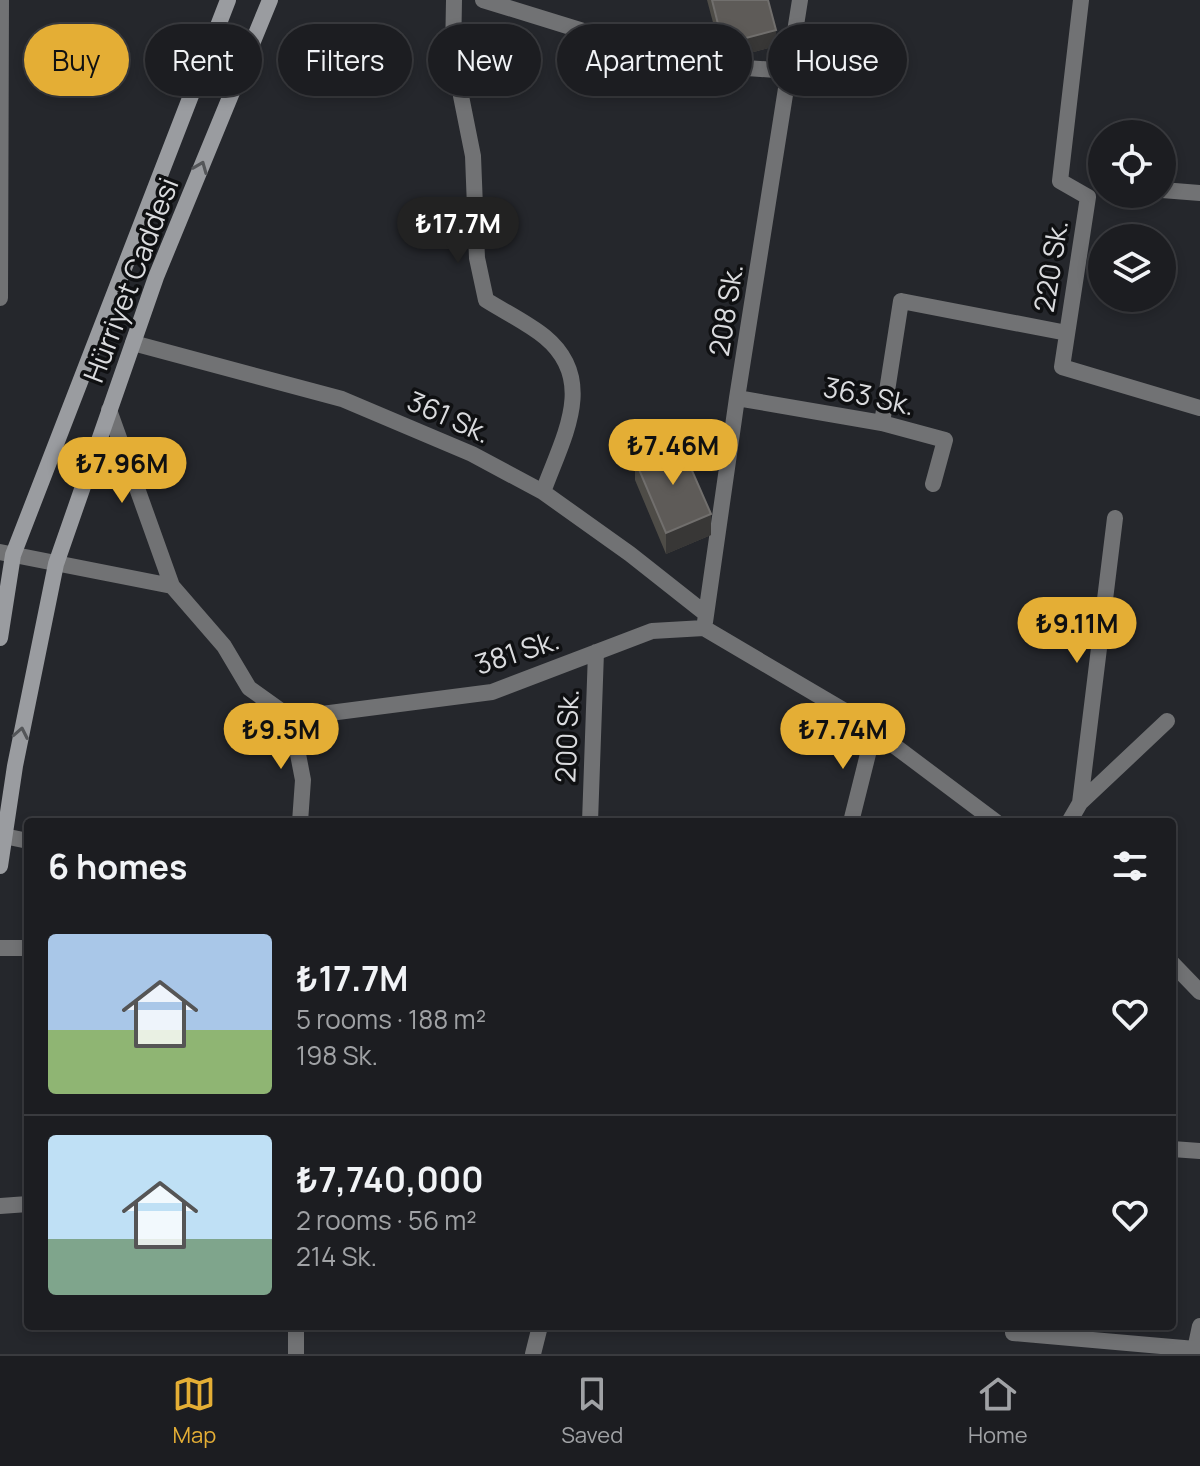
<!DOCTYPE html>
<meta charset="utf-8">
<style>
body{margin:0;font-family:Manrope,sans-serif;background:#25262a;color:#f1f3f6;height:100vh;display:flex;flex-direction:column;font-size:30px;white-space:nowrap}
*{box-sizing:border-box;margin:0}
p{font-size:26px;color:#a0a2a5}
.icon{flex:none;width:44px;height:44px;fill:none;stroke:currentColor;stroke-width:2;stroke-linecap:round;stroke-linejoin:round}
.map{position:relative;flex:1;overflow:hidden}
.details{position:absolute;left:24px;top:818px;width:1152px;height:512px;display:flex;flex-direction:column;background:#1c1d21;border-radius:8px;box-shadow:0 4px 12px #0003,0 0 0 2px #3a3b3f}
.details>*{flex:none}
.hud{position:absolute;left:24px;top:24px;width:1152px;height:72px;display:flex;gap:16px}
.buttons{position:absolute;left:1088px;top:120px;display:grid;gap:16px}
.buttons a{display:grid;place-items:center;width:88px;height:88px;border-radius:50%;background:#1c1d21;box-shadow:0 4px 12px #0003,0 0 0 2px #3a3b3f;font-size:40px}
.price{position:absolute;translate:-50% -68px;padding:0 18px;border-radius:28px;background:#e4ae35;color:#111;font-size:26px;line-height:52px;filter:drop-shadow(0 2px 4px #0008)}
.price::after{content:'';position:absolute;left:50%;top:48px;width:24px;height:18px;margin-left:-12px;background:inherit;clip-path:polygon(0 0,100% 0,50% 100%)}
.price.on{background:#222;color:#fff}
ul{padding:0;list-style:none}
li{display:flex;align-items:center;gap:24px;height:200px;padding:0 24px}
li+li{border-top:2px solid #3a3b3f}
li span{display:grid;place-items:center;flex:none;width:224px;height:160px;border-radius:8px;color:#555}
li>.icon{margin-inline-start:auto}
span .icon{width:96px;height:96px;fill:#fffc;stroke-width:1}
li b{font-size:34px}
h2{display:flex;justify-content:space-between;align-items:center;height:96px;padding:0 24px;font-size:34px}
.chip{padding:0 28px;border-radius:36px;background:#1c1d21;box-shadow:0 4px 12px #0003,0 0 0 2px #3a3b3f;font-size:28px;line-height:72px}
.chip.on{background:#e4ae35;color:#111}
.dock{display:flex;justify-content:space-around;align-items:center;height:112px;border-top:2px solid #3a3b3f;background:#1c1d21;font-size:22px;color:#a0a2a5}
.dock a{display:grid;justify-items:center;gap:4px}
.dock .on{color:#e4ae35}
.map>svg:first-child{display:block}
</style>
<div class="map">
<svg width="1200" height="1354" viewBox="0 0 1200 1354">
<rect width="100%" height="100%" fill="#25272c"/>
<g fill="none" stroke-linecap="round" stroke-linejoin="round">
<path stroke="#717274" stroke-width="16" d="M 454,0 L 453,56 L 473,156 L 477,258 L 486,300 C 505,312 528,323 545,337 C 598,381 562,439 543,492
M 483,0 L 690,64 L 789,71
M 1081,0 L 1060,181 L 1088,197 L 1062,367 L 1200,408
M 1162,190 L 1200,193
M 0,298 L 1,0
M 133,343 L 342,399 L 472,454 L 543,492 L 630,554 L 706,614
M 737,398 L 882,423 L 945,440 L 933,484
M 109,410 L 172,586
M 882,423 L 901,301 L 1067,333
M 0,552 L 172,586 L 224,646 L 249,688 L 291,718 L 492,692 L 652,631 L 704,628 L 860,720 L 996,822
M 705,622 L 737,398 L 800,0
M 291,718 L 303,780 L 300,822
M 1080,803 L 1167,721
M 590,822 L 596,652
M 851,822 L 874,730
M 1069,822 L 1080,803 L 1115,518
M 4,836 L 28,841
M 0,948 L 28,948
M 1172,963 L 1200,992
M 1172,1149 L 1200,1151
M 0,1206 L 28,1204
M 1014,1326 L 1013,1333 L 1195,1349
M 296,1354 L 296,1326
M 533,1354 L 540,1326
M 1194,1354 L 1200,1326"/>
<path stroke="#9a9ca0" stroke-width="16" d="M 0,638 L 13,555 L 228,0
M 0,866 L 15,766 L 56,564 L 156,277 L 270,0"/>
</g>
<path fill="#4e4c47" d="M 707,0 L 768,0 L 776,46 L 723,60 Z
M 635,460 L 711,535 L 666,554 L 635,480 Z"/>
<path fill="#383736" d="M 776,30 L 776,46 L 723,60 L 723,44 Z
M 711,514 L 711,535 L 666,554 L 666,533 Z"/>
<path fill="#5e5b58" stroke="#716f6d" stroke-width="2" d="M 712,0 L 768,0 L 776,30 L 723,44 Z
M 679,441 L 711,514 L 666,533 L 635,460 Z"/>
<defs><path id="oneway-chevron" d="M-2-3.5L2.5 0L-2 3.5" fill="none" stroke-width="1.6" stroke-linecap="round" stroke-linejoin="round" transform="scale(2)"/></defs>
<g stroke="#545659">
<use href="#oneway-chevron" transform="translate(201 167) rotate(-68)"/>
<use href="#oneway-chevron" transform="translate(21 733) rotate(-79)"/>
</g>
<g text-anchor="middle" stroke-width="7" stroke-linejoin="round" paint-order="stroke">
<g font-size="28" fill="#dadbde" stroke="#0f1012">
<text transform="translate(1051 266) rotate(-81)" y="10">220 Sk.</text>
<text transform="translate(131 280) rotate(-69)" y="10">Hürriyet Caddesi</text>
<text transform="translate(726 310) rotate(-81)" y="10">208 Sk.</text>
<text transform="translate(869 396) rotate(12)" y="10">363 Sk.</text>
<text transform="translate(449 417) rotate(24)" y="10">361 Sk.</text>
<text transform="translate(517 652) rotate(-18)" y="10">381 Sk.</text>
<text transform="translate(567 736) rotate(-88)" y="10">200 Sk.</text>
</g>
</g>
</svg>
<div class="buttons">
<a><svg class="icon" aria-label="locate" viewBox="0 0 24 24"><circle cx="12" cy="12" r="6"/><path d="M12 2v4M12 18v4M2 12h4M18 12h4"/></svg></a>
<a><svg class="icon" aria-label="layers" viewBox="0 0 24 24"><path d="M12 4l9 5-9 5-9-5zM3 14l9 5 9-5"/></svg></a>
</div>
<b class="price on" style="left:458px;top:265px">₺17.7M</b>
<b class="price" style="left:673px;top:487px">₺7.46M</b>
<b class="price" style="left:122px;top:505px">₺7.96M</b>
<b class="price" style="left:1077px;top:665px">₺9.11M</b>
<b class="price" style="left:281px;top:771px">₺9.5M</b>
<b class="price" style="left:843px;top:771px">₺7.74M</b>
<div class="hud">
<a class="chip on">Buy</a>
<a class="chip">Rent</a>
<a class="chip">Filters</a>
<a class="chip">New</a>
<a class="chip">Apartment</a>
<a class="chip">House</a>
</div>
<section class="details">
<h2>6 homes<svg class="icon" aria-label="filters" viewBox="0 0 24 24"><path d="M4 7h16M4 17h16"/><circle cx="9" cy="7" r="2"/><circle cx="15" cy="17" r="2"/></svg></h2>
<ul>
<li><span style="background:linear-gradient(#a9c7e8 60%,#8fb573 0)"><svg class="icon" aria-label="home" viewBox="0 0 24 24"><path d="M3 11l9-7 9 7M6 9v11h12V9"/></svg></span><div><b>₺17.7M</b><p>5 rooms · 188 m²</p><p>198 Sk.</p></div><svg class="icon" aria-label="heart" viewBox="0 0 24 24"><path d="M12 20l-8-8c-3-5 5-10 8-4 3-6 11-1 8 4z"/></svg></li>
<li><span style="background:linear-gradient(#bfe0f5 65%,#7fa58c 0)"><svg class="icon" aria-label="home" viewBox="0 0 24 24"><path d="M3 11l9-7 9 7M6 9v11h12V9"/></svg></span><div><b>₺7,740,000</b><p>2 rooms · 56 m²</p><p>214 Sk.</p></div><svg class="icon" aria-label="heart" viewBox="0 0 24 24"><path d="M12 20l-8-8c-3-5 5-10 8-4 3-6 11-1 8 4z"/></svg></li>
</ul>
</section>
</div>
<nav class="dock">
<a class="on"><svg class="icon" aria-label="map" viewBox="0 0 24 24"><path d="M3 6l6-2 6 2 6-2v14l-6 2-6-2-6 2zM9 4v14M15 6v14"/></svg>Map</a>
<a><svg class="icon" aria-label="saved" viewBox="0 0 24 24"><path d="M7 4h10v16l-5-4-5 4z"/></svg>Saved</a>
<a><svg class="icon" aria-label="home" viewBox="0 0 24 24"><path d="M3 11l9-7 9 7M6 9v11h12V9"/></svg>Home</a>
</nav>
